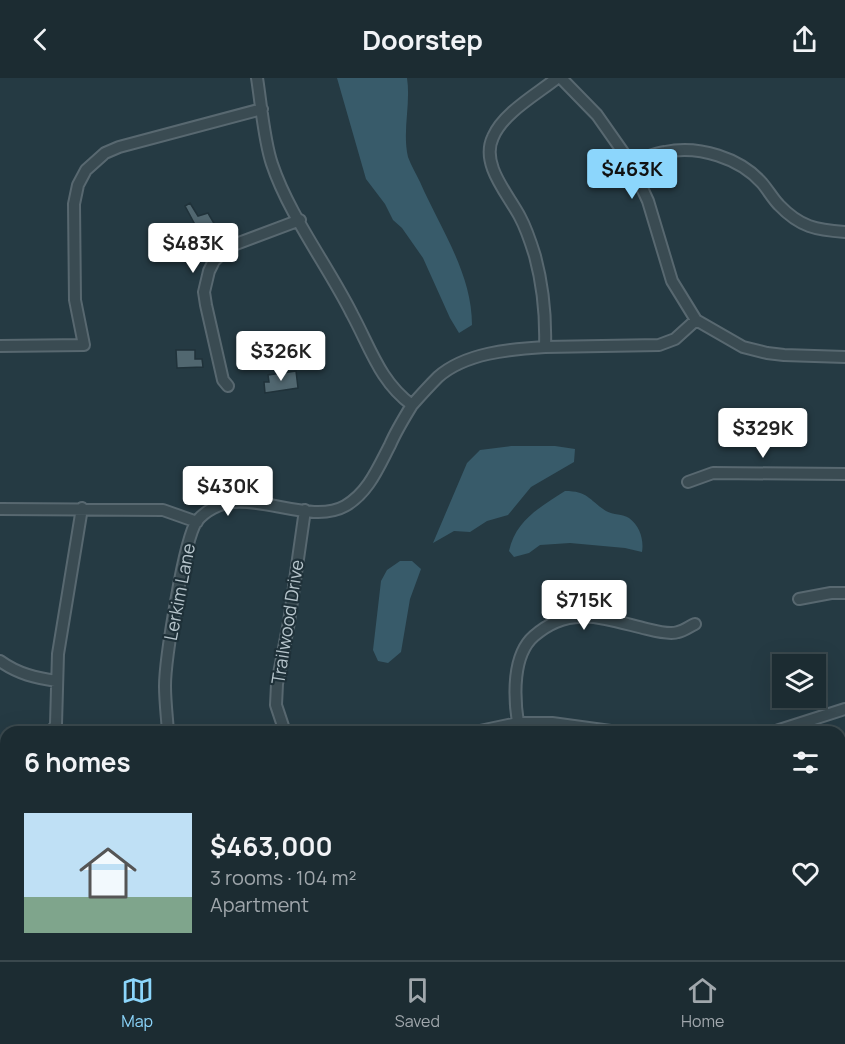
<!DOCTYPE html>
<meta charset="utf-8">
<style>
body{margin:0;font-family:Manrope,sans-serif;background:#25343a;color:#f1f3f6;height:100vh;display:flex;flex-direction:column;font-size:22px;white-space:nowrap}
*{box-sizing:border-box;margin:0}
p{font-size:20px;color:#a0a7ac}
.icon{flex:none;width:33px;height:33px;fill:none;stroke:currentColor;stroke-width:2;stroke-linecap:round;stroke-linejoin:round}
.map{position:relative;flex:1;overflow:hidden}
.sheet{position:absolute;left:0px;top:648px;width:846px;height:234px;display:flex;flex-direction:column;background:#1c2c32;border-radius:18px 18px 0 0;box-shadow:0 6px 24px #0002,0 0 0 2px #3a484d}
.sheet>*{flex:none}
.controls{position:absolute;left:772px;top:576px;display:grid;gap:12px}
.controls a{display:grid;place-items:center;width:54px;height:54px;border-radius:0px;background:#1c2c32;box-shadow:0 6px 24px #0002,0 0 0 2px #3a484d;font-size:30px}
.price{position:absolute;translate:-50% -51px;padding:0 14px;border-radius:6px;background:#fff;color:#222;font-size:20px;line-height:39px;filter:drop-shadow(0 2px 3px #0008)}
.price::after{content:'';position:absolute;left:50%;top:36px;width:18px;height:14px;margin-left:-9px;background:inherit;clip-path:polygon(0 0,100% 0,50% 100%)}
.price.current{background:#8cd6fc;color:#111}
ul{padding:0;list-style:none}
li{display:flex;align-items:center;gap:18px;height:150px;padding:0 24px}
li span{display:grid;place-items:center;flex:none;width:168px;height:120px;border-radius:0px;color:#555}
li>.icon{margin-inline-start:auto}
span .icon{width:72px;height:72px;fill:#fffc;stroke-width:1}
li b{font-size:26px}
h2{display:flex;justify-content:space-between;align-items:center;height:72px;padding:0 24px;font-size:26px}
header{display:flex;justify-content:space-between;align-items:center;height:78px;padding:0 24px;background:#1c2c32;font-size:27px;font-weight:700}
.tab-bar{display:flex;justify-content:space-around;align-items:center;height:84px;border-top:2px solid #3a484d;background:#1c2c32;font-size:16px;color:#a0a7ac}
.tab-bar a{display:grid;justify-items:center;gap:3px}
.tab-bar .current{color:#8cd6fc}
.map>svg:first-child{display:block}
</style>
<header><svg class="icon" aria-label="back" viewBox="0 0 24 24"><path d="M15 5l-7 7 7 7"/></svg>Doorstep<svg class="icon" aria-label="share" viewBox="0 0 24 24"><path d="M12 15V3M7 8l5-5 5 5M5 13v7h14v-7"/></svg></header>
<div class="map">
<svg width="845" height="882" viewBox="0 0 845 882">
<rect width="100%" height="100%" fill="#253a43"/>
<path fill="#385b6a" d="M 337,0 L 407,0 C 411,26 402,53 408,79 C 411,87 416,96 420,104 C 440,150 472,195 472,247 L 459,255 L 450,240 L 423,180 L 402,150 L 393,142 L 385,126 L 366,101 Z
M 511,368 L 555,368 L 575,371 L 574,384 L 531,409 L 508,437 L 487,443 L 470,454 L 454,453 L 433,465 L 467,385 L 480,372 Z
M 565,413 C 588,413 589,422 606,433 C 613,437 623,436 629,440 C 640,448 644,462 642,474 L 625,470 L 570,465 L 540,467 L 529,475 L 514,479 L 509,473 C 516,442 539,430 565,413 Z
M 400,483 L 412,483 L 421,491 L 410,521 L 401,574 L 388,585 L 378,583 L 373,572 L 381,503 L 387,492 Z"/>
<g fill="none" stroke-linecap="round" stroke-linejoin="round">
<path stroke="#385b6a" stroke-width="3" d="M 0,672 L 6,677
M 228,876 L 231,882"/>
</g>
<path fill="#516770" stroke="#20323a" stroke-width="1.5" d="M 190,125 L 198,138 L 208,135 L 219,154 L 212,158 L 214,163 L 206,167 L 185,128 Z
M 173,156 L 199,166 L 193,182 L 172,174 L 173,166 L 170,165 Z
M 176,272 L 195,272 L 195,281 L 202,281 L 203,289 L 177,290 Z
M 296,293 L 298,310 L 265,315 L 264,304 L 269,304 L 268,297 Z"/>
<g fill="none" stroke-linecap="round" stroke-linejoin="round">
<g stroke="#586870" stroke-width="14">
<path id="minor" d="M 561,0 L 597,37 L 630,84 L 648,123 L 672,203 L 696,242 L 743,269 L 767,275 L 784,277 L 845,279
M 630,84 C 642,81 653,76 665,74 C 699,67 740,80 762,105 C 768,112 773,121 779,127 C 800,149 816,152 845,154
M 0,268 L 84,267 L 75,222 L 74,126 L 78,107 L 86,92 L 105,75 L 119,69 L 262,31
M 545,269 L 659,267 L 675,261 L 696,242
M 228,308 L 223,302 L 206,227 L 204,214 L 209,193 L 214,183 L 228,169 L 300,142
M 412,327 C 420,318 429,308 438,299 C 465,275 510,271 545,269 C 546,238 543,208 535,178 C 531,165 526,150 520,139 C 508,116 480,86 493,59 C 503,35 537,16 557,0
M 688,404 L 713,395 L 845,396
M 0,431 L 163,432 L 197,444
M 799,521 L 831,515 L 845,515
M 0,583 C 18,596 36,600 57,603
M 518,645 C 514,619 512,577 534,558 C 570,526 605,541 647,551 C 655,553 670,557 678,554 C 684,553 690,548 695,546
M 52,654 L 56,646 L 58,576 L 82,430
M 168,654 C 167,639 165,623 165,608 C 165,584 184,460 197,443 C 205,433 220,425 233,424 C 266,420 315,445 345,428 C 368,415 378,390 390,367 C 396,353 404,340 412,327 C 380,304 370,269 352,236 C 328,188 289,137 272,86 C 264,63 261,25 257,0
M 285,654 L 276,627 L 277,606 L 289,544 L 305,432
M 475,654 L 518,645 L 552,645 L 618,654
M 773,654 L 845,631
M 333,876 L 334,882
M 645,876 C 670,881 694,882 720,879
M 435,880 L 451,881 L 473,876"/>
</g>
<use href="#minor" stroke="#3a4b52" stroke-width="10"/>
</g>
<g text-anchor="middle" stroke-width="4.5" stroke-linejoin="round" paint-order="stroke">
<g font-size="18" fill="#b7c5cc" stroke="#1e3038">
<text transform="translate(180 514) rotate(-79)" y="6">Lerkim Lane</text>
<text transform="translate(288 544) rotate(-81)" y="6">Trailwood Drive</text>
</g>
</g>
</svg>
<div class="controls">
<a><svg class="icon" aria-label="layers" viewBox="0 0 24 24"><path d="M12 4l9 5-9 5-9-5zM3 14l9 5 9-5"/></svg></a>
</div>
<b class="price current" style="left:632px;top:122px">$463K</b>
<b class="price" style="left:193px;top:196px">$483K</b>
<b class="price" style="left:281px;top:304px">$326K</b>
<b class="price" style="left:763px;top:381px">$329K</b>
<b class="price" style="left:228px;top:439px">$430K</b>
<b class="price" style="left:584px;top:553px">$715K</b>
<section class="sheet">
<h2>6 homes<svg class="icon" aria-label="filters" viewBox="0 0 24 24"><path d="M4 7h16M4 17h16"/><circle cx="9" cy="7" r="2"/><circle cx="15" cy="17" r="2"/></svg></h2>
<ul>
<li><span style="background:linear-gradient(#bfe0f5 70%,#7fa58c 0)"><svg class="icon" aria-label="home" viewBox="0 0 24 24"><path d="M3 11l9-7 9 7M6 9v11h12V9"/></svg></span><div><b>$463,000</b><p>3 rooms · 104 m²</p><p>Apartment</p></div><svg class="icon" aria-label="heart" viewBox="0 0 24 24"><path d="M12 20l-8-8c-3-5 5-10 8-4 3-6 11-1 8 4z"/></svg></li>
</ul>
</section>
</div>
<nav class="tab-bar">
<a class="current"><svg class="icon" aria-label="map" viewBox="0 0 24 24"><path d="M3 6l6-2 6 2 6-2v14l-6 2-6-2-6 2zM9 4v14M15 6v14"/></svg>Map</a>
<a><svg class="icon" aria-label="saved" viewBox="0 0 24 24"><path d="M7 4h10v16l-5-4-5 4z"/></svg>Saved</a>
<a><svg class="icon" aria-label="home" viewBox="0 0 24 24"><path d="M3 11l9-7 9 7M6 9v11h12V9"/></svg>Home</a>
</nav>
